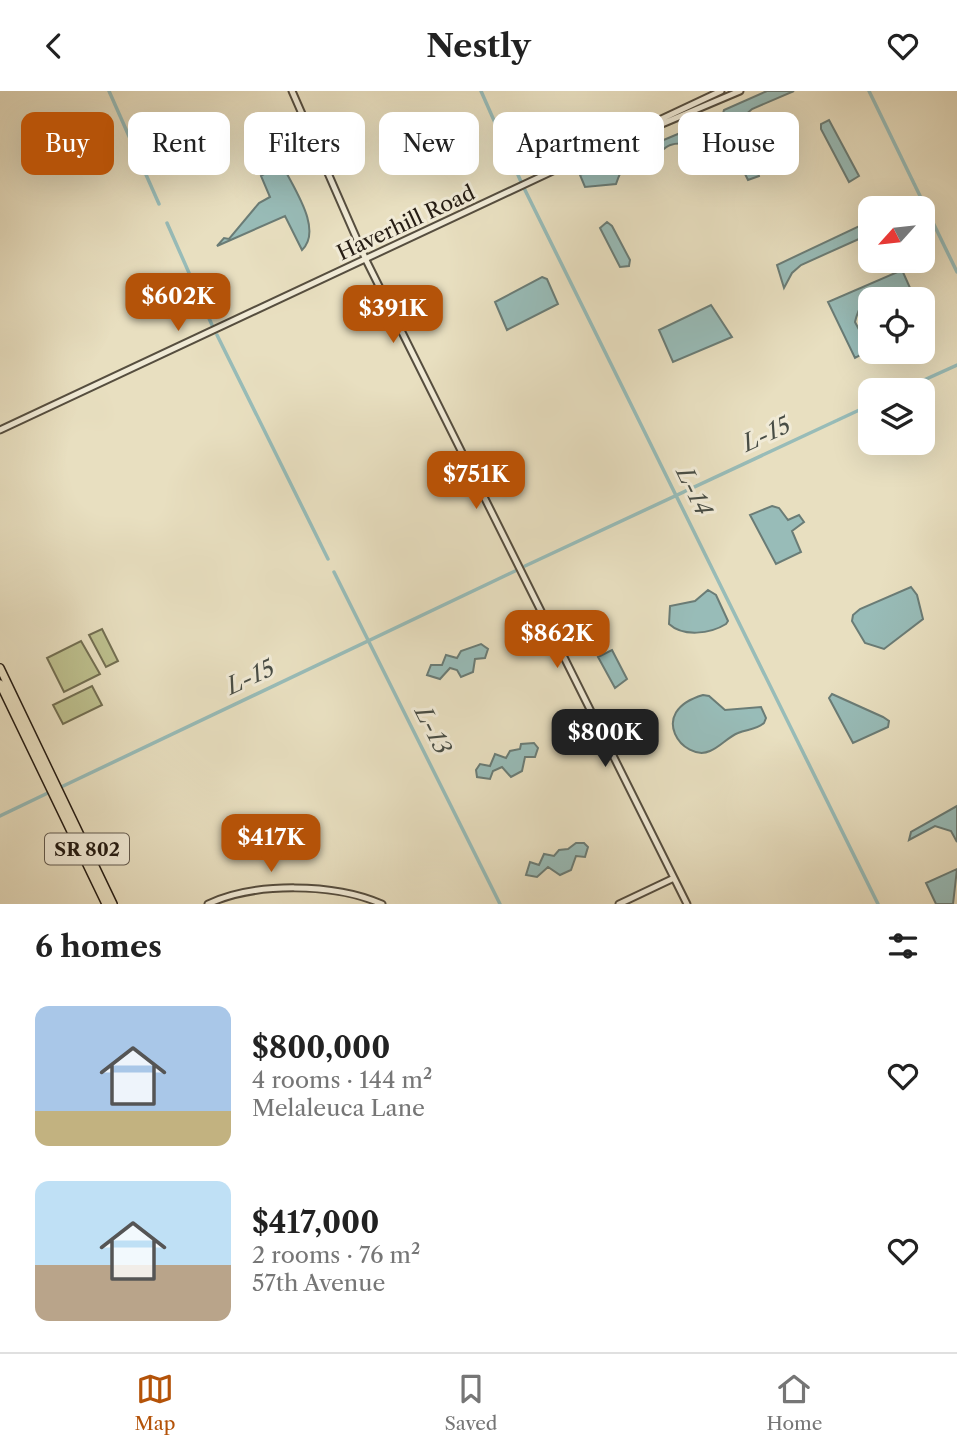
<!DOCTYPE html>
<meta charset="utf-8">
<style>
body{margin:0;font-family:"Libre Caslon Text",serif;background:#f6f6f6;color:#222;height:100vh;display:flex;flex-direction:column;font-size:26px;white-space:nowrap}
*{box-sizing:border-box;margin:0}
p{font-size:23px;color:#767676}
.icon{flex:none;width:38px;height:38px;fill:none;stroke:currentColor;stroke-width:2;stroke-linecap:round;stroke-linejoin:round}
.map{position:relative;height:813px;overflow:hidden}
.drawer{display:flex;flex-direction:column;background:#fff;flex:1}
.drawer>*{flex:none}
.guide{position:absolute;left:21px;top:21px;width:915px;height:63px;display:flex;gap:14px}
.needle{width:46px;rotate:243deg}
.fabs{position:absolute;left:858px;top:105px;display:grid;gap:14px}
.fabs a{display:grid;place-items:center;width:77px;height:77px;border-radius:14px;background:#fff;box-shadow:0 7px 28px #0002;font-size:35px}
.price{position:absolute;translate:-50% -60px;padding:0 16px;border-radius:14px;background:#b45309;color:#fff;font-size:23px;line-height:46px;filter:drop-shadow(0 2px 4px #0008)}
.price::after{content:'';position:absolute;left:50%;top:42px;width:21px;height:16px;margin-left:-10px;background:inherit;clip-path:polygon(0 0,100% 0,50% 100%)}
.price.active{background:#222;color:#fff}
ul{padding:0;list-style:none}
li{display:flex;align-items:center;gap:21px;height:175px;padding:0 35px}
li span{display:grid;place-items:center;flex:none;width:196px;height:140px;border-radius:14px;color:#555}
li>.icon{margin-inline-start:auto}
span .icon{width:84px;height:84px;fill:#fffc;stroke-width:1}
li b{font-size:30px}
h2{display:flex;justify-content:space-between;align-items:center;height:84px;padding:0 35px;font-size:30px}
.chip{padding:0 24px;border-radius:14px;background:#fff;box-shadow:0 7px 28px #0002;font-size:24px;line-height:63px}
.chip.active{background:#b45309;color:#fff}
header{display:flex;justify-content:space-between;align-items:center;height:91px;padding:0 35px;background:#fff;font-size:32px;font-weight:800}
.tabs{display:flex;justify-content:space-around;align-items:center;height:98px;border-top:2px solid #e0e0e0;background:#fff;font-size:19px;color:#767676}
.tabs a{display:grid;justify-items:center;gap:4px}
.tabs .active{color:#b45309}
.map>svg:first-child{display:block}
</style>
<header><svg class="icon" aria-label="back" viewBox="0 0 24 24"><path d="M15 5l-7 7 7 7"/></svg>Nestly<svg class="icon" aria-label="heart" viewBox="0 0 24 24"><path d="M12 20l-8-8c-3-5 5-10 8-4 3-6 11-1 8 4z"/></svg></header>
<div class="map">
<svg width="957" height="813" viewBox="0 0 957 813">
<rect width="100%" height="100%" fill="#e8dfc0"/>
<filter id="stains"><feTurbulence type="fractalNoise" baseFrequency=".00286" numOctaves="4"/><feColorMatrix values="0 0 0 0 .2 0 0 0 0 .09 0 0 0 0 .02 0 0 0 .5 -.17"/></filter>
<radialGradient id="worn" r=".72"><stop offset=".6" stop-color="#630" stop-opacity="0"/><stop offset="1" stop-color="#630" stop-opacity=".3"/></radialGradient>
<path fill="#bdc08e" stroke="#726e51" stroke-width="2" d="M 102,538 L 118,570 L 106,576 L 89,544 Z
M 81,550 L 100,583 L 64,601 L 47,567 Z
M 92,595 L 102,614 L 63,633 L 53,614 Z"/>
<path fill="#98bcb8" stroke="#6a7c76" stroke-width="2" d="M 767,0 L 794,0 L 752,18 L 734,34 L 736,54 L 758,81 L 759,85 L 748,89 L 720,33 L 724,19 Z
M 829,29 L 859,85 L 849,91 L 821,38 L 821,33 Z
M 685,40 L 709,65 L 702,70 L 699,69 L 686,53 C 663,50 664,63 649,67 C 627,73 624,69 616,93 L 585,96 L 580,84 Z
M 277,76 L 284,77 C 294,98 323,139 302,159 L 285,125 L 217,155 L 224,147 L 229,148 L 259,112 L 270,106 L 261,85 Z
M 870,130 L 870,143 L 801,174 L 792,182 L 784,197 L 777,174 Z
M 607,131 L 612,135 L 630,169 L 629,175 L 620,176 L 600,137 Z
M 902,179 L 915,208 C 887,208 864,192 855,231 L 870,259 L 855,267 L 828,211 Z
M 542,186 L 547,188 L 558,213 L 507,239 L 495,211 Z
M 711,214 L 732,246 L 673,271 L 659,239 Z
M 772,415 L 779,417 L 788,429 L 799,424 L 804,431 L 792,440 L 801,461 L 776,473 L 750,424 Z
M 911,496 L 917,504 L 923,528 L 884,558 L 865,552 L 852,530 L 853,524 L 860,518 Z
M 708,499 L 716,504 L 728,530 L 726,533 C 710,543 683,546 669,533 L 670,515 L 695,510 Z
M 481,553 L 488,558 L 485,567 L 475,568 L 473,581 L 461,586 L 457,579 L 450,577 L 440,588 L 427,584 L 431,574 L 442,574 L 446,564 L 457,567 L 461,560 Z
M 612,559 L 627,588 L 615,597 L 598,566 Z
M 832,603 L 883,626 L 889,630 L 888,636 L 853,652 L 829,607 Z
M 703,604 L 709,605 L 725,619 L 761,616 L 766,627 L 764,632 C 756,639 747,638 738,642 C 728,646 720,656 710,660 C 684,672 645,621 703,604 Z
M 534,652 L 538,657 L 535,666 L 525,666 L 522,680 L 511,686 L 502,676 L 493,680 L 490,688 L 477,686 L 476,679 L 480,673 L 490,675 L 495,663 L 506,667 L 510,660 L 520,658 L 521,653 Z
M 957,715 L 957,751 L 951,740 L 935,735 L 909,749 L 911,741 Z
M 576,752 L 584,752 L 588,756 L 585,766 L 576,765 L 571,779 L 560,784 L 548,776 L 537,786 L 526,784 L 530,771 L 539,774 L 544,763 L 554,765 L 559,759 L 568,758 Z
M 957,778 L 953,813 L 936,813 L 926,792 Z"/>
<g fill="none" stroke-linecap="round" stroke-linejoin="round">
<path stroke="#98bcb8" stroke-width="3.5" d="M 109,0 L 159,113
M 481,0 L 522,93 L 878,813
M 869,0 L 957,181
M 167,132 L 212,234
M 217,244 L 328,468
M 902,299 L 957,274
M 525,475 L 870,314
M 334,481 L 500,813
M 59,697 L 515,480
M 0,725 L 52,700"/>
<g stroke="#564e3f" stroke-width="9">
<path id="minor" d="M 292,0 L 366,169 L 687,813
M 636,43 L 640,38 L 721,0
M 0,339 L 572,71 L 740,0
M 208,813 C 255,791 334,792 382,813
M 619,813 L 674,787"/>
</g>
<g stroke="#261d14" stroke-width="10">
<path id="major" d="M 0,577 L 113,813
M 0,593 L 106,813"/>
</g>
<use href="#minor" stroke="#f0ead6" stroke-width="5"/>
<use href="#major" stroke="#e8dfc0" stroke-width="7"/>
</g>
<g text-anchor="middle" stroke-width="6" stroke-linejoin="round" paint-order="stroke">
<rect fill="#f0ead6" stroke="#635a4e" stroke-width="2" x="45" y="742.5" width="84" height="31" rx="5"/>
<g font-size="19" font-weight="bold" fill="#261d14">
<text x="87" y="765">SR 802</text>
</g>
<g font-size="21" fill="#261d14" stroke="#f0ead6">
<text transform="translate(406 132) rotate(-25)" y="7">Haverhill Road</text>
</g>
<g font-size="23" font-style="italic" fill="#484d45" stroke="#f0ead6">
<text transform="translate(766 343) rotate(-25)" y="8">L-15</text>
<text transform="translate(694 400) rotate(64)" y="8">L-14</text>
<text transform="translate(250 586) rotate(-25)" y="8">L-15</text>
<text transform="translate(433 639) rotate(63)" y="8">L-13</text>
</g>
</g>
<rect width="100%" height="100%" filter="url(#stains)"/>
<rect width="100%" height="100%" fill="url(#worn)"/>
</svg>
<div class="fabs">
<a><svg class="needle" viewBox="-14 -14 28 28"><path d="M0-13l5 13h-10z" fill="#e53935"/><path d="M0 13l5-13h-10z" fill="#767676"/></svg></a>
<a><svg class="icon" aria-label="locate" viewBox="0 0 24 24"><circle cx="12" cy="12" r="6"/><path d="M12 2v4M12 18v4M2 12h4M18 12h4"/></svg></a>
<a><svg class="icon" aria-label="layers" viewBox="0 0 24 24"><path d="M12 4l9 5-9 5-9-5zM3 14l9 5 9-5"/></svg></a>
</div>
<b class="price" style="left:178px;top:242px">$602K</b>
<b class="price" style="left:393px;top:254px">$391K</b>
<b class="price" style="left:476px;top:420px">$751K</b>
<b class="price" style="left:557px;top:579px">$862K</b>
<b class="price active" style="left:605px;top:678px">$800K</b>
<b class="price" style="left:271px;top:783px">$417K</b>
<div class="guide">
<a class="chip active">Buy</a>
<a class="chip">Rent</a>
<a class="chip">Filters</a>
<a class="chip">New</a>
<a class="chip">Apartment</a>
<a class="chip">House</a>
</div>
</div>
<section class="drawer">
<h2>6 homes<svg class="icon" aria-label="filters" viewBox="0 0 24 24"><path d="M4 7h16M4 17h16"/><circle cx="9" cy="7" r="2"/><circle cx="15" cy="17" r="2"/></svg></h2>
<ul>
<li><span style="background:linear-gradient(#a9c7e8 75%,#c2b280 0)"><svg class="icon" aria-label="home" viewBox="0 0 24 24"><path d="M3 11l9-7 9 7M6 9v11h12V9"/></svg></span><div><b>$800,000</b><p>4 rooms · 144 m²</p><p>Melaleuca Lane</p></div><svg class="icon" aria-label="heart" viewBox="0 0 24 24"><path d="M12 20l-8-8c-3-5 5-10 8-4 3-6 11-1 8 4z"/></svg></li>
<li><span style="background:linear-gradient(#bfe0f5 60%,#b9a48a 0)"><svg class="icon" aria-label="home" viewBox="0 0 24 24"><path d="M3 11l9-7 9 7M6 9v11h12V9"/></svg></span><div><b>$417,000</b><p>2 rooms · 76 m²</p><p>57th Avenue</p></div><svg class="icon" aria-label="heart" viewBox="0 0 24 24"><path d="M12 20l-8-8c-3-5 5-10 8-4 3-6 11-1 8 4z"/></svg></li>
</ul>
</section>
<nav class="tabs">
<a class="active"><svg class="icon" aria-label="map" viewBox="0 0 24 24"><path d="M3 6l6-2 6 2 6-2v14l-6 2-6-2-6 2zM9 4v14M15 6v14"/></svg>Map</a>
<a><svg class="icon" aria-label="saved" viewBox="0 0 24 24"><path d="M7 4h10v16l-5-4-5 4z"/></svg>Saved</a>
<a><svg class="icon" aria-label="home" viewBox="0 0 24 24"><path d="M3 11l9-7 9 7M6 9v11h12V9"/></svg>Home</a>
</nav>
